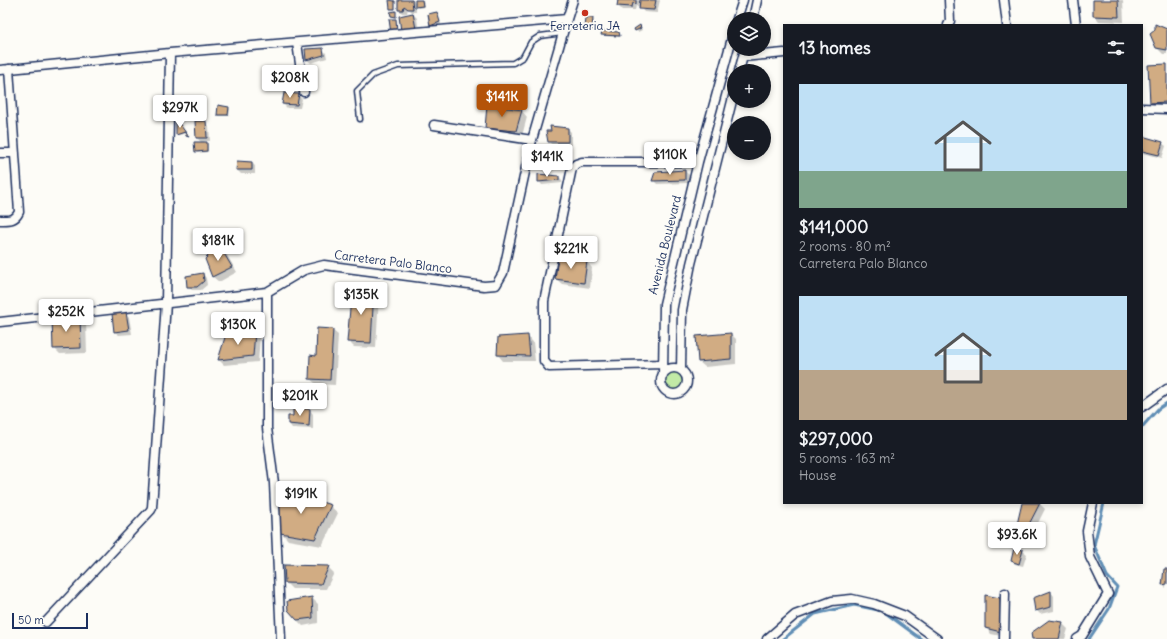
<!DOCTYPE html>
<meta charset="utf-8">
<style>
body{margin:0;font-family:Delius,sans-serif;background:#242831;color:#f1f3f6;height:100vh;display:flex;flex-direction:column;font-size:15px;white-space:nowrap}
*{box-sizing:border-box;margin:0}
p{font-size:13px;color:#9ea1a6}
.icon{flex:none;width:22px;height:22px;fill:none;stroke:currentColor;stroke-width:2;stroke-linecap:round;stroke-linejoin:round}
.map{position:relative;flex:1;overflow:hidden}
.details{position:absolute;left:783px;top:24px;width:360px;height:480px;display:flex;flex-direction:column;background:#171b24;border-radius:0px;box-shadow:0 2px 6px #0003}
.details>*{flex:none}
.fabs{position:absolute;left:727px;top:12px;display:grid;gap:8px}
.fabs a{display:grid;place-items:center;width:44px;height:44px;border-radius:50%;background:#171b24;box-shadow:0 2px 6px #0003;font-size:20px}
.scale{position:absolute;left:12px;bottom:10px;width:76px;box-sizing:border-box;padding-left:4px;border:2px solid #1b2f5e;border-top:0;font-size:11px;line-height:14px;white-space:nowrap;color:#1b2f5e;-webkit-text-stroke:3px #fdfcf7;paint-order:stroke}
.price{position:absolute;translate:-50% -34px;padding:0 9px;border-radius:4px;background:#fff;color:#222;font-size:13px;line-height:26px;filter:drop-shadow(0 1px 2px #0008)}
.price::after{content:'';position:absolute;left:50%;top:24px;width:12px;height:9px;margin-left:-6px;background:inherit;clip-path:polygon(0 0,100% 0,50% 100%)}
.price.selected{background:#b45309;color:#fff}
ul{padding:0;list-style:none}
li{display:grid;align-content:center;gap:8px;height:212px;padding:0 16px}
li span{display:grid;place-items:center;height:124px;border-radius:0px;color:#555}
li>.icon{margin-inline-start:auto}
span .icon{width:72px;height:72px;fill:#fffc;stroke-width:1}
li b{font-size:17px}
h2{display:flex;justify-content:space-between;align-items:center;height:48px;padding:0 16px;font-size:17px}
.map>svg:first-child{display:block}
</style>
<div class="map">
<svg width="1167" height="639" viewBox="0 0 1167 639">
<rect width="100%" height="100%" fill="#fdfcf7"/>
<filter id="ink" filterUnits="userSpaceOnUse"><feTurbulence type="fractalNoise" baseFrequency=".025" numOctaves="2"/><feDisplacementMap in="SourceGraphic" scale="8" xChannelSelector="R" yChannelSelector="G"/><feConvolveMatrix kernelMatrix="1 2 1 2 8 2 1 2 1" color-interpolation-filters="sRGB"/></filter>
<g filter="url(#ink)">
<path fill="#c2eaa6" stroke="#6e8c82" d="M664 381a10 10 0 1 1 20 0a10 10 0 1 1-20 0Z"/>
<path fill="#0003" d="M 399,0 L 413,0 L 416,5 L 416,0 L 423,0 L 424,7 L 418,8 L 416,5 L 416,12 L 412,12 L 408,8 L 407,13 L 402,13 L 399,10 Z
M 616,0 L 660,0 L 657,13 L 644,12 L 640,7 L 636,6 L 635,10 L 622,10 L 618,6 L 619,3 Z
M 1094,0 L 1123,0 L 1124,22 L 1099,21 L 1094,15 Z
M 437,13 L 438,15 L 441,24 L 432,27 L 431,25 Z
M 413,14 L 417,18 L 419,33 L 406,34 Z
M 592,19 L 594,21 L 594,29 L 586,27 Z
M 640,26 L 642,30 L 638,32 L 635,29 Z
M 1167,30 L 1167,54 L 1163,54 L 1157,48 L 1156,31 Z
M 619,33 L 621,37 L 604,36 L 602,35 Z
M 307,49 L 322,49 L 326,53 L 327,58 L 311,63 L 307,60 Z
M 1167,65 L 1167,108 L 1156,109 L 1151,103 L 1149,66 Z
M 285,94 L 298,95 L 302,99 L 300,108 L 287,108 L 283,104 Z
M 219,107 L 229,108 L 230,109 L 229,116 L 219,116 L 218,114 Z
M 487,107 L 522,111 L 527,117 L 522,136 L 492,133 L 486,127 Z
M 177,122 L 186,133 L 179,135 L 177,134 Z
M 206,122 L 209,126 L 210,141 L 204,141 L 208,144 L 208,152 L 197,153 L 196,151 L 202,143 L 197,138 Z
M 568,129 L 571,132 L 571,145 L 553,146 L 549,142 L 552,132 Z
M 1142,137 L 1162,143 L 1166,146 L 1162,158 L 1142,153 Z
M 238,162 L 252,163 L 255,166 L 255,174 L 241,174 L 237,170 Z
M 685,171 L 689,175 L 688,183 L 657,184 L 653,180 L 656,173 Z
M 559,177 L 562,180 L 562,183 L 542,185 L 539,181 Z
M 219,246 L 225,252 L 237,272 L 219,282 L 213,277 L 206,260 Z
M 559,258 L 587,262 L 592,268 L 590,288 L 562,284 L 556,279 Z
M 203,274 L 206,278 L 207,285 L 201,290 L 192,290 L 188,286 Z
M 373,290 L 379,295 L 376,348 L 354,347 L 348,341 Z
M 126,313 L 129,317 L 132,334 L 119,335 L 115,332 Z
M 80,318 L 86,323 L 87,353 L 60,354 L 54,348 L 53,319 Z
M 332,330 L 338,335 L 335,385 L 316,384 L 310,379 L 317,357 Z
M 254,332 L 260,337 L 258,362 L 224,365 L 219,360 Z
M 731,334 L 736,339 L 736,364 L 705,367 L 699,362 Z
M 527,336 L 533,342 L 535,361 L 503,361 L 498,355 Z
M 310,410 L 313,414 L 313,429 L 292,428 L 289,424 L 294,417 Z
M 1023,503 L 1040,504 L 1045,509 L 1029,541 L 1022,539 L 1016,533 Z
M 330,506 L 338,513 L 322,546 L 288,540 L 281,532 Z
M 1015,549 L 1023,551 L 1027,554 L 1023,566 L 1015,564 L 1012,561 Z
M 328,567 L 334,573 L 326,589 L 292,589 L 286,583 Z
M 1165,570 L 1167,570 L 1166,588 L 1163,585 Z
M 1051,592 L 1054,596 L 1054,611 L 1040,614 L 1036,610 L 1035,599 Z
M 312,598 L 318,604 L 318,623 L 303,626 L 297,620 L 288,602 Z
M 1000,599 L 1005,605 L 1006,637 L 991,634 L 986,628 Z
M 1062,623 L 1068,629 L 1065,639 L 1033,639 Z"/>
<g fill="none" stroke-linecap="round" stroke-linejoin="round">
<path stroke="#608eb5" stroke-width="3" d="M 1142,427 L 1158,409 L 1167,403
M 783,639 L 815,614 L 854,605 L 883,611 L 921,639
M 1089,639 L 1109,609 L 1117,587 L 1107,576 L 1094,545 L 1104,503"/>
</g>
<path fill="#d1ac83" stroke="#1b2f5e" d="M 389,0 L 395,1 L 395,9 L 390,9 Z
M 398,0 L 412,0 L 413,9 L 408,9 L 404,6 L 403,10 L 398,10 Z
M 415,0 L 422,0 L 423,6 L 415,7 Z
M 618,0 L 636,0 L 636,4 L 633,3 L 632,7 L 617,6 Z
M 640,0 L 656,0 L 654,10 L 639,9 Z
M 1093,0 L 1118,0 L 1119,17 L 1093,16 Z
M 396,11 L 396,17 L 391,16 L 390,12 Z
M 437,12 L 440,22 L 430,26 L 428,14 Z
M 413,13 L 416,29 L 401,31 L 399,16 Z
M 585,18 L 593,18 L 592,30 L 584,28 Z
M 389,19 L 396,19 L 397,32 L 391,34 Z
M 1155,24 L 1167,29 L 1167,50 L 1156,48 L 1150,34 L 1155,30 Z
M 640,25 L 641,28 L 635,31 L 634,29 Z
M 602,31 L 619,32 L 620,36 L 601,35 Z
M 323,48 L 324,55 L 306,60 L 305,49 Z
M 1167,64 L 1167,102 L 1150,103 L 1148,65 Z
M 284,93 L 299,94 L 297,105 L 282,104 Z
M 218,105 L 229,107 L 228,115 L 217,115 Z
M 487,105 L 522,110 L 516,131 L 485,128 Z
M 176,119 L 189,137 L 186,136 L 185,132 L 176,135 Z
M 195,121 L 206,121 L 207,138 L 196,138 Z
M 550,126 L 568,128 L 568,142 L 548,142 L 546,131 L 551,131 Z
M 1142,136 L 1163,142 L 1159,155 L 1142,151 Z
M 194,142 L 207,142 L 207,151 L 195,152 Z
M 237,161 L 252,162 L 252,170 L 236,170 Z
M 685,170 L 685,180 L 652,181 L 655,172 Z
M 538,174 L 559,176 L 559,180 L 538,182 Z
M 219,245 L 232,267 L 212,277 L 205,259 Z
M 558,257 L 587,261 L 584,283 L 555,279 Z
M 203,273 L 204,281 L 197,287 L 187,287 L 186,276 Z
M 352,287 L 374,289 L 371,343 L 347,342 Z
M 126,312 L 129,330 L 114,332 L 112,314 Z
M 80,317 L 81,348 L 53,349 L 52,318 Z
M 317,328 L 333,329 L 330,380 L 309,379 L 310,355 L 316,356 Z
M 255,331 L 253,356 L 218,360 L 226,334 Z
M 731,333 L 731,359 L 698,362 L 696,336 Z
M 528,335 L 530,356 L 497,355 L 498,337 Z
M 293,408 L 310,409 L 309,426 L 288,424 L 288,416 L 293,416 Z
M 281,489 L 331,505 L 315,539 L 280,533 L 278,515 Z
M 1022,503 L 1040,503 L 1023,536 L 1015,533 Z
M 1014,548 L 1023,550 L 1019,564 L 1011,561 Z
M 284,565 L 329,566 L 321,584 L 285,583 Z
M 1164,569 L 1167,569 L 1167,584 L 1162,585 Z
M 1051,591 L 1051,607 L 1035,611 L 1033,598 Z
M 985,595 L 1000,598 L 1001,632 L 985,628 Z
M 312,597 L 313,618 L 297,620 L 288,610 L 287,601 Z
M 1049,620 L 1063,622 L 1059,639 L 1032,639 L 1031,633 Z"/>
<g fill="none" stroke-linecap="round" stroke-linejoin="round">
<g stroke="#1b2f5e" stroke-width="7">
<path id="service" d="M 360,119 L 357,91 L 373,75 L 398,66 L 513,63 L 523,57 L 531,42 L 540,36 L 563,33"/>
</g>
<g stroke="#1b2f5e" stroke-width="11">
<path id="minor" d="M 1004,0 L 1007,25
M 1073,0 L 1076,25
M 737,19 L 743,0
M 753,19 L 757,0
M 948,25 L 950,21 L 949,0
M 297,43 L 304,92
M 743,57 L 784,53
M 0,70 L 170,53 L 567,19
M 739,71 L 745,49
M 1142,108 L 1167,109
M 434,125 L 532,140
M 0,153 L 15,153
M 0,220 C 9,220 15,221 19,212 L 9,69
M 267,292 L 267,428 L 274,483 L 281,639
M 0,322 L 267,292 L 304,270 L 324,265 L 484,286 L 496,285 L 503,273 L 532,140 L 567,19 L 573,0
M 663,364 L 549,367 L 544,361 L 544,301 L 572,168 L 576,164 L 582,162 L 698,162
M661 381a13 13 0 1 1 26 0a13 13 0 1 1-26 0Z
M 681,370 L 682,310 L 691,264 L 734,93
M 663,375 L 664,304 L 698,162 L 734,31
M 1142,407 L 1167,389
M 46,622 L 151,510 L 152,507 L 166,303 L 170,53
M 767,639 L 795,615 L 832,601 L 852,599 L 874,604 L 905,616 L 937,639
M 1004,639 L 1005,593
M 1077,639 L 1082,636 L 1108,594 L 1090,557 L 1087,531 L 1093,503"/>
</g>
<use href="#service" stroke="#fdfcf7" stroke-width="4"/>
<use href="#minor" stroke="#fdfcf7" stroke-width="8"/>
</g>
</g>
<circle fill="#c8321e" stroke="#fdfcf7" stroke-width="1.5" cx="585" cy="13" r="4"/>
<g text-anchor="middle" stroke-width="3.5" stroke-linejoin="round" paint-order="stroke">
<g font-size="12" fill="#1b2f5e" stroke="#fdfcf7">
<text x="585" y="30">Ferreteria JA</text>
</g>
<g font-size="12" fill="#1b2f5e" stroke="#fdfcf7">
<text transform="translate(665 245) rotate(-76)" y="4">Avenida Boulevard</text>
<text transform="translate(393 262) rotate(7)" y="4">Carretera Palo Blanco</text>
</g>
</g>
</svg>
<div class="fabs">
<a><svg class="icon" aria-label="layers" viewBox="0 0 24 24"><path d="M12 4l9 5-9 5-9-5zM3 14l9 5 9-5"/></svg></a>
<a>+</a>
<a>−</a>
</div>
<div class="scale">50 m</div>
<b class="price" style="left:290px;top:99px">$208K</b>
<b class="price selected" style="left:502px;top:118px">$141K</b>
<b class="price" style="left:180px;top:129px">$297K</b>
<b class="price" style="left:670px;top:176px">$110K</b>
<b class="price" style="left:547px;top:178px">$141K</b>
<b class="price" style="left:218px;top:262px">$181K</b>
<b class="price" style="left:571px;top:270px">$221K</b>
<b class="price" style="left:361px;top:316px">$135K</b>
<b class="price" style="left:66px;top:333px">$252K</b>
<b class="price" style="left:238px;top:346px">$130K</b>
<b class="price" style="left:300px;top:417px">$201K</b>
<b class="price" style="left:301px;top:515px">$191K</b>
<b class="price" style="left:1017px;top:556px">$93.6K</b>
<section class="details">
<h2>13 homes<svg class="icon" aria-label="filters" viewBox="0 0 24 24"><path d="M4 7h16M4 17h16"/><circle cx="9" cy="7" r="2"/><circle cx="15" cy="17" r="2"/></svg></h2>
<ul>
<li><span style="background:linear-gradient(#bfe0f5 70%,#7fa58c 0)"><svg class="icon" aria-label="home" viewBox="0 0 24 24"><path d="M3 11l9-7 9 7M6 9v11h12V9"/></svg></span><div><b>$141,000</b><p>2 rooms · 80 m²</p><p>Carretera Palo Blanco</p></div></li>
<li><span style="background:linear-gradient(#bfe0f5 60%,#b9a48a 0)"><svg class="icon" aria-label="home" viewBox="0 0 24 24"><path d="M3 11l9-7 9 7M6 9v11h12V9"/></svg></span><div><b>$297,000</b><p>5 rooms · 163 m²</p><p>House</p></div></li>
</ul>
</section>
</div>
